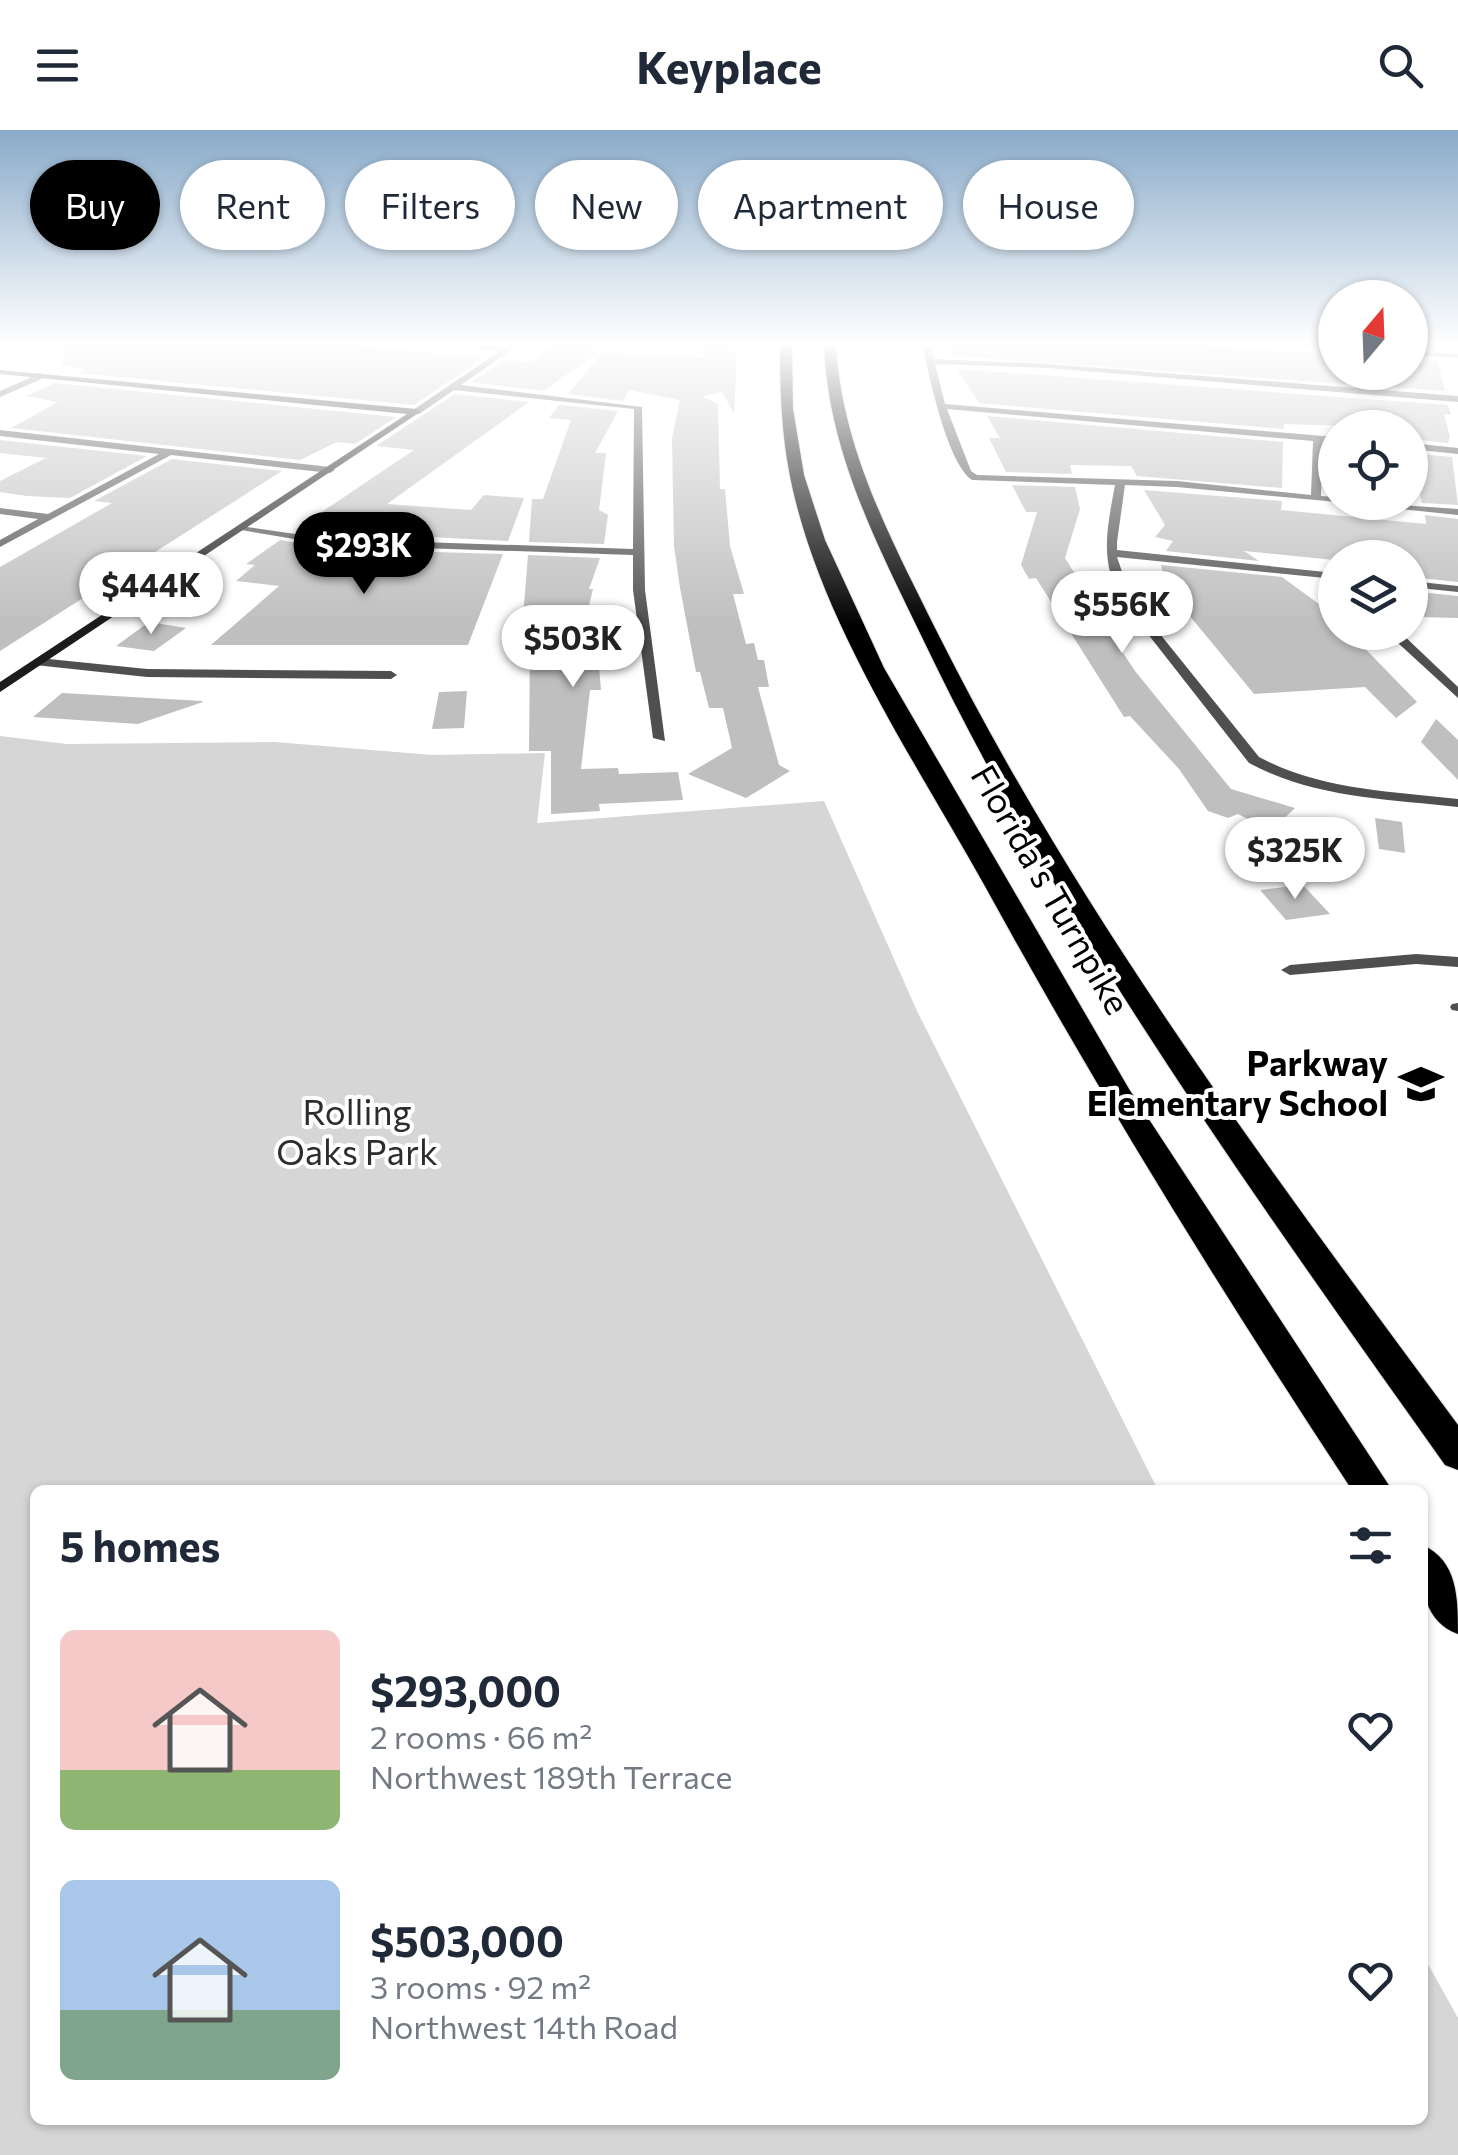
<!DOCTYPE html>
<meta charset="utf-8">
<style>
body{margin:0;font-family:Commissioner,sans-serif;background:#f6f6f7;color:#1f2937;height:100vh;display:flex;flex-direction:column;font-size:38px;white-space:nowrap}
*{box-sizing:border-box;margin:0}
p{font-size:32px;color:#747a83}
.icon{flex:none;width:55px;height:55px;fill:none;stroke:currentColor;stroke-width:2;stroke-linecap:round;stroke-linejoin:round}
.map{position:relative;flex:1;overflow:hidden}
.details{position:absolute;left:30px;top:1355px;width:1398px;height:640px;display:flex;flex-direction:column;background:#fff;border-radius:15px;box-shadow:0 2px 8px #0004}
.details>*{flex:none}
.banner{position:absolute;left:30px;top:30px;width:1400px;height:90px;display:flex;gap:20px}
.needle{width:65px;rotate:19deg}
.buttons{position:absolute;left:1318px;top:150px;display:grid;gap:20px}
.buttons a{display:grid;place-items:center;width:110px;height:110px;border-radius:50%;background:#fff;box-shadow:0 2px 8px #0004;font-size:50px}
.price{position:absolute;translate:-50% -85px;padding:0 22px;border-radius:35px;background:#fff;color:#222;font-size:32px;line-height:65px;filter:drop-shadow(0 2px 5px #0008)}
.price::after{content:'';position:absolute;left:50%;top:60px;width:30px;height:22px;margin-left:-15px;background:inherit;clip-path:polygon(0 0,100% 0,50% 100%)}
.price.selected{background:#000;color:#fff}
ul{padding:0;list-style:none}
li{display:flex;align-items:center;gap:30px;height:250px;padding:0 30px}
li span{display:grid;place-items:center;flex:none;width:280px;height:200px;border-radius:15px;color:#555}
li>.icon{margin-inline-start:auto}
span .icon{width:120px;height:120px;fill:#fffc;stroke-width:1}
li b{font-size:42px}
h2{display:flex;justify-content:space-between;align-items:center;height:120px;padding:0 30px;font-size:42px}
.tag{padding:0 35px;border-radius:45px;background:#fff;box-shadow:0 2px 8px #0004;font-size:35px;line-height:90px}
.tag.selected{background:#000;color:#fff}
header{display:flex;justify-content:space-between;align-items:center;height:130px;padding:0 30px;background:#fff;font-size:45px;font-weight:700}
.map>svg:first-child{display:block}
</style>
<header><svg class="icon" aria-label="menu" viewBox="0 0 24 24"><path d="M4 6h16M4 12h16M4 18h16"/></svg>Keyplace<svg class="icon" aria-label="search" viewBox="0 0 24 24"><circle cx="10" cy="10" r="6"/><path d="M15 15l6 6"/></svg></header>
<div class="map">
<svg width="1458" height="2025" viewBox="0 0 1458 2025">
<rect width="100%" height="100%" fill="#fff"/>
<path fill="#d6d6d6" d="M 0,606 L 67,614 L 275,612 L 432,625 L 545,623 L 537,693 L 824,671 L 917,881 L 1158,1360 L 35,1360 L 35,1990 L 1422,1990 L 1423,1825 L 1458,1888 L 1458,2025 L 0,2025 Z"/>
<path fill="#bfbfbf" d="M 63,213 L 338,213 L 483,228 L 414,275 L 77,243 L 87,239 L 63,236 Z
M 556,213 L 599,213 L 588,221 L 599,222 L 543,261 L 471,252 L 504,230 L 530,232 Z
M 695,213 L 730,213 L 737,224 L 734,283 L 722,262 L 702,266 L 718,274 L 720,359 L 725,359 L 730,416 L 744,464 L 733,464 L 746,514 L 754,513 L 758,530 L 764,530 L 769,557 L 758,557 L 779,635 L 790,641 L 746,668 L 688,644 L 732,618 L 723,578 L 709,578 L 700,542 L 696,542 L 680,458 L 674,416 L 672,308 L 680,270 L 629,260 L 623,271 L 568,264 L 603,222 L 704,228 Z
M 1014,213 L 1180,213 L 1334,224 L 1333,242 L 1410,246 L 1410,230 L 1438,232 L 1445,261 L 952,226 L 950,214 Z
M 957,239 L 1448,275 L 1451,285 L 1444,284 L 1450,307 L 1448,313 L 1410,309 L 1410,298 L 1284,294 L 1284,299 L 979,273 Z
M 55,253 L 396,287 L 355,314 L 337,312 L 300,330 L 11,298 L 58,272 L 26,266 Z
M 455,264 L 529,272 L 387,374 L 471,380 L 484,365 L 524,368 L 508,411 L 295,400 L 414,320 L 376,316 Z
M 559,275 L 618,281 L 595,323 L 606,323 L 599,380 L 608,385 L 604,414 L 529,412 L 532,369 L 543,369 L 571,290 L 549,288 Z
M 987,286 L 1283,312 L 1282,358 L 1137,346 L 1131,336 L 1070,335 L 1072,344 L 1006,342 L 989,308 L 1000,308 Z
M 0,310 L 147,326 L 70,368 L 27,366 L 0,362 L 0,351 L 46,328 L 0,323 Z
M 1410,323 L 1452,327 L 1458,375 L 1422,373 Z
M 172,329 L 282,341 L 0,521 L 0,437 L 112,373 L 94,371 Z
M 1012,355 L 1075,357 L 1080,379 L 1065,428 L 1077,447 L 1073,447 L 1135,541 L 1231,659 L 1295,678 L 1271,701 L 1238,684 L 1228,688 L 1208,681 L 1179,639 L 1130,586 L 1124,587 L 1036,448 L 1029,449 L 1021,435 L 1037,382 L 1026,382 Z
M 1144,360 L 1282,371 L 1281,380 L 1426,394 L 1425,385 L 1458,389 L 1458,452 L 1410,447 L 1410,428 L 1334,430 L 1244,421 L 1259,431 L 1166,421 L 1173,411 L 1155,407 L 1165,395 Z
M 280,410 L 330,419 L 503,424 L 468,515 L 211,515 L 279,456 L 236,451 L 255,435 L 246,434 Z
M 528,425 L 600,428 L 589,459 L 593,459 L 583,500 L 592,500 L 592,515 L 597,515 L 601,560 L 590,560 L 581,639 L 618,638 L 619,644 L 678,642 L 683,670 L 599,674 L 600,681 L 551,684 L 551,621 L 529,621 L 530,512 L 521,512 Z
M 1161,435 L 1282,447 L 1319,474 L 1335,489 L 1335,502 L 1349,502 L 1417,572 L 1396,588 L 1365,557 L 1254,564 L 1166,457 Z
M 1410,461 L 1458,466 L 1458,488 L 1420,487 L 1410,475 Z
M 149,492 L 186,498 L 154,521 L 116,516 Z
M 467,561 L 464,598 L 432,599 L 439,562 Z
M 62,563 L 202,571 L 203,572 L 138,594 L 33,587 Z
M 1436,589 L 1458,610 L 1458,650 L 1421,612 Z
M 1375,688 L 1402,692 L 1405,723 L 1379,719 Z
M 1303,755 L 1330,784 L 1286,790 L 1260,760 Z"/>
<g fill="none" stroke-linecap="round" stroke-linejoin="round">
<g stroke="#dbdbdb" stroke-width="2">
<path id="highway" d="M 780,213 L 792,213 L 793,279 L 804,345 L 825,410 L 884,538 L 1129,959 L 1392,1360 L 1352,1360 C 1223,1164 1099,964 986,758 C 915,630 816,486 789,341 C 781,298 780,257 780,213 Z
M 824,213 L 836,213 C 841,318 892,411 938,504 C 1080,787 1270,1041 1458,1295 L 1458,1340 L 1445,1335 C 1256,1068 1062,801 921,505 C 876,412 827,318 824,213 Z
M 1422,1415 C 1458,1430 1458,1469 1458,1504 C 1419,1489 1422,1450 1422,1415 Z"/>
</g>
<path fill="#4f4f4f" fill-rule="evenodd" d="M 1458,873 L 1458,881 L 1452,880 L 1450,877 L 1452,874 Z"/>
<path fill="#4f4f4f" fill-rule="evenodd" d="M 428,213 L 507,216 L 521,213 L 461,255 L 642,277 L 645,460 L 665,611 L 653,608 L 633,460 L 633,425 L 330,415 L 235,399 L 240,396 L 330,409 L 633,419 L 634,279 L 454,260 L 419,284 L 413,284 L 413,280 L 500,221 Z
M 642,213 L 652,213 L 653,214 L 649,216 Z
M 922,213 L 930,213 L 934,229 L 1048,234 L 1458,266 L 1458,272 L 1048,238 L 935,234 L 945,274 L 1335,307 L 1335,313 L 1323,312 L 1321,366 L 1335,367 L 1337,372 L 1177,357 L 1125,355 L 1117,412 L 1117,420 L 1335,443 L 1335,449 L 1117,427 L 1131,468 L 1259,627 C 1321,660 1389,661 1458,669 L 1458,677 C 1386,669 1314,668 1249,633 L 1122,471 C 1099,431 1107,399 1115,355 L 972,350 C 946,331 929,244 922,213 ZM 947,279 L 1313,311 L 1311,365 L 1177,351 L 977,345 L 971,341 Z
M 1275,213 L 1335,215 L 1335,219 L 1279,215 Z
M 1410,220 L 1458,224 L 1458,228 L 1410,224 Z
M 41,243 L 44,248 L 0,267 L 0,261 Z
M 0,300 L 330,337 L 335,340 L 330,343 L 171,325 L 0,417 L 0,410 L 38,389 L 0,384 L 0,378 L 48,384 L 159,324 L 0,306 Z
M 1410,313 L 1458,318 L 1458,324 L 1410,319 Z
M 1357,372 L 1458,379 L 1458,385 L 1362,375 Z
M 1410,451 L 1458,456 L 1458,462 L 1410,457 Z
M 1386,502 L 1400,502 L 1458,557 L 1458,568 Z
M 39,528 L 147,539 L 391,541 L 397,545 L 391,549 L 147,547 L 35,535 L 35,529 Z
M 1416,824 L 1458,827 L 1458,837 L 1416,834 L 1290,845 L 1281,840 L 1290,835 Z"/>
<path fill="#1c1c1c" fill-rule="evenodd" d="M 0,240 L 416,279 L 420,282 L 0,562 L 0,552 L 407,284 L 0,244 Z"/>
<use href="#highway" fill="#000" fill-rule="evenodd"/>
</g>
<linearGradient id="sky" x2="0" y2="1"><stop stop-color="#8aabca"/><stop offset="0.43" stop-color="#fff"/><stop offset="1" stop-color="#fff" stop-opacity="0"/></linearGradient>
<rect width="1458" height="496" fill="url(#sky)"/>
<defs>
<g id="school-bare" transform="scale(3.45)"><path d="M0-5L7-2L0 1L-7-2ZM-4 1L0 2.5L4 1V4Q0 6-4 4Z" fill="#000" stroke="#fff" stroke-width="2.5" paint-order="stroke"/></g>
</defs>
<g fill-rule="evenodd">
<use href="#school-bare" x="1421" y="954"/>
</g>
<g text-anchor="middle" stroke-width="8" stroke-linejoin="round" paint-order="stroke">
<g font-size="35" fill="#000" stroke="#fff">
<text transform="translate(1050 760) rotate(60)" y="12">Florida's Turnpike</text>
</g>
<g font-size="35" font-weight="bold" fill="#000" stroke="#fff" text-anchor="end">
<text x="1388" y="946">Parkway<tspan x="1388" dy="40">Elementary School</tspan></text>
</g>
<g font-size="35" fill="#2d2d2d" stroke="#fff">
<text x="357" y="995">Rolling<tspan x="357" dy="40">Oaks Park</tspan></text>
</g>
</g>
</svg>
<div class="buttons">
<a><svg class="needle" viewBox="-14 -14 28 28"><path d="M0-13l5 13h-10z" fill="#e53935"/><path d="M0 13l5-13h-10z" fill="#747a83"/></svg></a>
<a><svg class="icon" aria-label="locate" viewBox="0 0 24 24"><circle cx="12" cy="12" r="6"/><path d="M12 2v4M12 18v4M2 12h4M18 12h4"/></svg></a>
<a><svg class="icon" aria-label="layers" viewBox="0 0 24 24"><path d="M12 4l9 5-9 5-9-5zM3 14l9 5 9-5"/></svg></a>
</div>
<b class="price selected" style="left:364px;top:467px">$293K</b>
<b class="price" style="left:151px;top:507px">$444K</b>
<b class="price" style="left:1122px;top:526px">$556K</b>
<b class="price" style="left:573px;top:560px">$503K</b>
<b class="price" style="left:1295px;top:772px">$325K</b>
<div class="banner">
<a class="tag selected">Buy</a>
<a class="tag">Rent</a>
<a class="tag">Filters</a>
<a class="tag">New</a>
<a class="tag">Apartment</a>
<a class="tag">House</a>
</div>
<section class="details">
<h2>5 homes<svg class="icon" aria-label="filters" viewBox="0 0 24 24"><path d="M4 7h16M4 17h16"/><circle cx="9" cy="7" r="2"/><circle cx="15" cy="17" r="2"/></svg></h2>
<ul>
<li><span style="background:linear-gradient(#f6c9c9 70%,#8fb573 0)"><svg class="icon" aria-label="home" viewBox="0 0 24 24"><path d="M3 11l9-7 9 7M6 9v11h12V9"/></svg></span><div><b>$293,000</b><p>2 rooms · 66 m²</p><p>Northwest 189th Terrace</p></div><svg class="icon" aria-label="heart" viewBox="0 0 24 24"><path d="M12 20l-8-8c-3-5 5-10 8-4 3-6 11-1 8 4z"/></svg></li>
<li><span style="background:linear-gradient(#a9c7e8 65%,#7fa58c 0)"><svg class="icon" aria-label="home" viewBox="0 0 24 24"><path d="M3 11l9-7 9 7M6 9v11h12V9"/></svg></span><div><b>$503,000</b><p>3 rooms · 92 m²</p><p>Northwest 14th Road</p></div><svg class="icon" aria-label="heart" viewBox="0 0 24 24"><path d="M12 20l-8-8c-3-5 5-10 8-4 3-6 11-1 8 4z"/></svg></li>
</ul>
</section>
</div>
